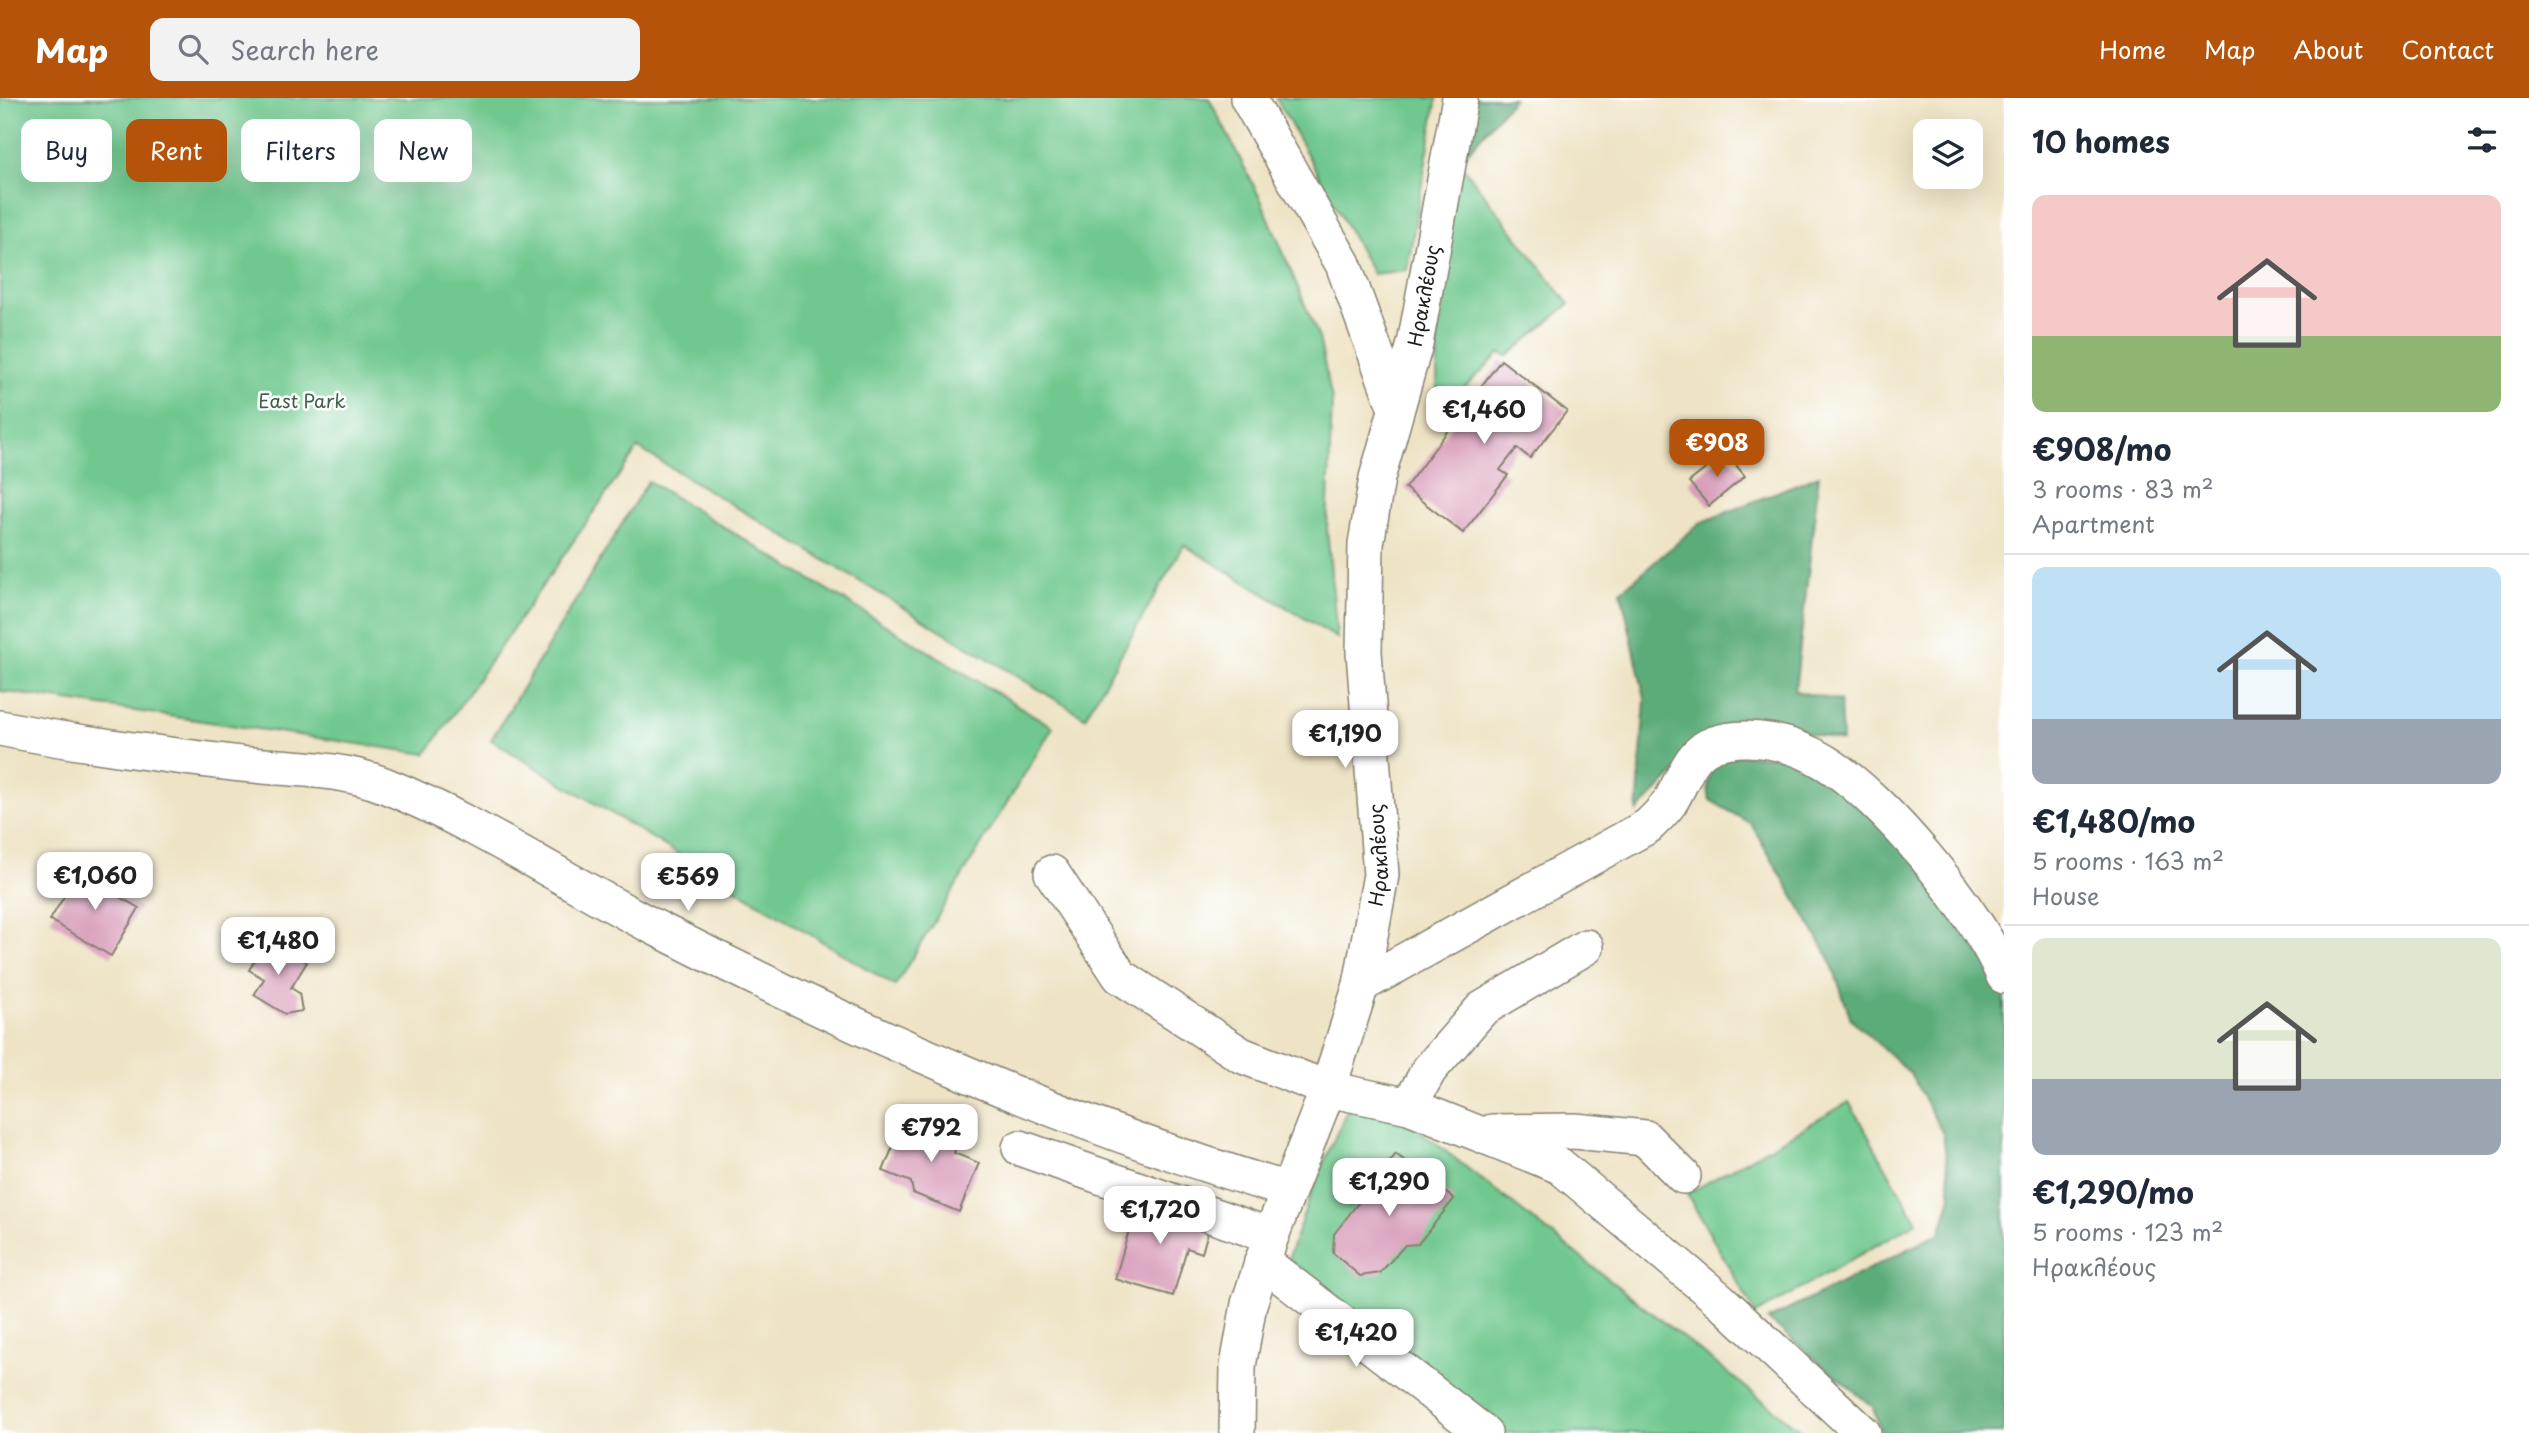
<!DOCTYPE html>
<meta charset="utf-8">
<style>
body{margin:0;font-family:"Playpen Sans",sans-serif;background:#f2f2f3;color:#1f2937;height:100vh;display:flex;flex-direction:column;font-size:26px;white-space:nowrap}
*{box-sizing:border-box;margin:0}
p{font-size:23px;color:#747a83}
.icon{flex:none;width:38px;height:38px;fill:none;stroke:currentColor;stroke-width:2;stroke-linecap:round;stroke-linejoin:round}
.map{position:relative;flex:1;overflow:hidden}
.panel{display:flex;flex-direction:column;background:#fff;width:525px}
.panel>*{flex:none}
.hud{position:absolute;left:21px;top:21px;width:665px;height:63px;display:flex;gap:14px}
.controls{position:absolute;left:1913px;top:21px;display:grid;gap:14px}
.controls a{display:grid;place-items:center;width:70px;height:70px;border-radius:14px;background:#fff;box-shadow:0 7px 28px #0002;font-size:35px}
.price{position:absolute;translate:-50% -60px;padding:0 16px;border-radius:14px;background:#fff;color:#222;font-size:23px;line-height:46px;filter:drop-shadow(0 2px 4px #0008)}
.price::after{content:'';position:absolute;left:50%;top:42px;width:21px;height:16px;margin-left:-10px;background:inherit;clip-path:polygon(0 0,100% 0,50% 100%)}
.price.selected{background:#b45309;color:#fff}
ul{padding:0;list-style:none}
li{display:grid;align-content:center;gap:14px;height:371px;padding:0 28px}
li+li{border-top:2px solid #e0e1e3}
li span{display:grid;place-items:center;height:217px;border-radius:14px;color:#555}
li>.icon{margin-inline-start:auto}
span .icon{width:126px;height:126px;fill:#fffc;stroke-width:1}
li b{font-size:30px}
h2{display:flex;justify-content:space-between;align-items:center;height:84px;padding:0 28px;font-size:30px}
.chip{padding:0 24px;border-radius:14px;background:#fff;box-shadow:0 7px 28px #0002;font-size:24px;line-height:63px}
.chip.selected{background:#b45309;color:#fff}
header{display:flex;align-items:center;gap:42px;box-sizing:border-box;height:98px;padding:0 35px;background:#b45309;color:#fff}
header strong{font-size:33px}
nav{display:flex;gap:38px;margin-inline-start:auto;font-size:24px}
.search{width:490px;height:63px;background:#f2f2f3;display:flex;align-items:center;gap:18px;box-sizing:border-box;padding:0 24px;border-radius:14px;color:#747a83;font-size:26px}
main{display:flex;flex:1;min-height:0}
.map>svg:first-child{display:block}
</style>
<header>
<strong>Map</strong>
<div class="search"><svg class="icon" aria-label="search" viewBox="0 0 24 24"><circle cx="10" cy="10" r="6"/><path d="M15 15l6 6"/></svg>Search here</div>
<nav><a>Home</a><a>Map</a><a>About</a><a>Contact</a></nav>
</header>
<main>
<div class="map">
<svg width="2004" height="1335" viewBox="0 0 2004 1335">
<rect width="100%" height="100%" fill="#fff"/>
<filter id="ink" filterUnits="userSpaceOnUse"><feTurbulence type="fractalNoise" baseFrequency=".0143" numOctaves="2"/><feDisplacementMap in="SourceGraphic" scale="14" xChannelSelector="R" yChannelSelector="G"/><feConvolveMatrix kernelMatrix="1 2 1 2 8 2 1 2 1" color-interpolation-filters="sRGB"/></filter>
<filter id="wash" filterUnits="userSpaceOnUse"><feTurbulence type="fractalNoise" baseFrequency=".00686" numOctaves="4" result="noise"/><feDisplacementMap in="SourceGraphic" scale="28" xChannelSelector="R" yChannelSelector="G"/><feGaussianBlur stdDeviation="1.57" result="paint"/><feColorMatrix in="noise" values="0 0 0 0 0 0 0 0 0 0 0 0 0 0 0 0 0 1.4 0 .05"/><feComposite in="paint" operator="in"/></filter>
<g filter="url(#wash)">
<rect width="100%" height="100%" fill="#eee3c5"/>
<path fill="#70c88e" stroke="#467255" stroke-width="2" d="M 0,0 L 1209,0 L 1262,104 L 1319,240 L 1332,302 L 1327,430 L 1337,540 L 1184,447 L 1085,619 L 638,350 L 426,656 L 0,593 Z
M 1276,0 L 1437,0 L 1407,172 L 1373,176 Z
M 1459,64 L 1569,206 L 1508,258 L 1500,255 L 1452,302 L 1437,290 L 1438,187 Z
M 648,383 L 1053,629 L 895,888 L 491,642 Z
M 1359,985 L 1804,1335 L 1504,1335 L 1288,1161 L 1315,1084 Z
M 1849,1004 L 1917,1124 L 1756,1216 L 1687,1096 Z"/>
<path fill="#5cac79" stroke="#3c644a" stroke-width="2" d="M 1474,0 L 1514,0 L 1459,64 Z
M 1819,377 L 1795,593 L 1840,603 L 1842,643 L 1768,625 L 1714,635 L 1637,714 L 1645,601 L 1621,493 L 1700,425 Z
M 1727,657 L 1806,659 L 1898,739 L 2004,891 L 2004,1335 L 1881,1335 L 1873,1309 L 1768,1222 L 1940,1135 L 1951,1098 L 1943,1036 L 1910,975 L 1851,921 L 1829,859 L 1751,726 L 1710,702 C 1705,680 1710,671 1727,657 Z"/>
<g id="blocks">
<path fill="#d99fbb" d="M 1501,262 L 1567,313 L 1530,360 L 1517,350 L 1500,372 L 1508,377 L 1463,435 L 1405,390 Z
M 1726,355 L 1745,378 L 1709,408 L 1689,384 Z
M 82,768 L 113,786 L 109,793 L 139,810 L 111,858 L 50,822 Z
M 268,840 L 307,864 L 291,890 L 299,895 L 302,913 L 285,916 L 254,897 L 264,881 L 249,872 Z
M 905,1019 L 959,1041 L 954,1055 L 979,1065 L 959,1114 L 913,1095 L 911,1084 L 883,1073 Z
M 1396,1056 L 1454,1101 L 1418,1146 L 1405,1147 L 1380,1175 L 1360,1178 L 1333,1155 L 1334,1136 Z
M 1138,1101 L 1211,1123 L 1202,1155 L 1187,1150 L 1173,1198 L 1115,1181 Z"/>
</g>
</g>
<g filter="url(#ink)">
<use href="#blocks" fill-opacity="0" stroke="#858070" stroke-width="2"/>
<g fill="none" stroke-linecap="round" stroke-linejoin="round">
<g stroke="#858070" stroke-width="38">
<g id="minor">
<path d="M 1248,0 L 1343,166 L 1396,311"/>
<path d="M 0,630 C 79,646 160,656 240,666 C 288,671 339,669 384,687 C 478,725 569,786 660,832 C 862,935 1071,1028 1288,1092"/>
<path d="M 1052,775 L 1120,878 L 1241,957 L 1328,991 L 1409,1008 L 1560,1068 L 1721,1203 L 1863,1335"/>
<path d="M 1361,887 L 1648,728 C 1656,720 1664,713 1670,704 C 1683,684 1689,654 1714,646 C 1748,634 1793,645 1823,663 C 1883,698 1978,814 2004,878"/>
<path d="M 1409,1008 L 1429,972 L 1482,911 L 1586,849"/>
<path d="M 1492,1034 L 1575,1033 L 1645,1040 L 1683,1078"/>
<path d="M 1020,1050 L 1271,1138"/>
<path d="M 1262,1163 L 1484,1335"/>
<path id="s1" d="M 1237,1335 L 1238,1268 L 1249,1206 L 1271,1138 L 1328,991 L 1361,887 L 1381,777 L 1364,554 L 1366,446 L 1377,380 L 1415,246 L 1460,0"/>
</g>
</g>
<use href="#minor" stroke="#fff" stroke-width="35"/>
</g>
</g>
<g text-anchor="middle" stroke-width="5" stroke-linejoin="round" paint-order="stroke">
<g font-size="19" fill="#1c1c1c" stroke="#fff">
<text dy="7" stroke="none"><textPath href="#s1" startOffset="1167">Ηρακλέους</textPath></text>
<text dy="7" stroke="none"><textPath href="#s1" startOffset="600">Ηρακλέους</textPath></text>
</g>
<g font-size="19" fill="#3e614a" stroke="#fff">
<text x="302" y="310">East Park</text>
</g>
</g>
</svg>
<div class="controls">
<a><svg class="icon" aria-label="layers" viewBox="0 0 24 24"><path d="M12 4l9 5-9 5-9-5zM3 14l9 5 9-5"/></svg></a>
</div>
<b class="price" style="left:1484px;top:348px">€1,460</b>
<b class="price selected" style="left:1717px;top:381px">€908</b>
<b class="price" style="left:1345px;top:672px">€1,190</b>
<b class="price" style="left:95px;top:814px">€1,060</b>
<b class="price" style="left:688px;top:815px">€569</b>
<b class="price" style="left:278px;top:879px">€1,480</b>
<b class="price" style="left:931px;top:1066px">€792</b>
<b class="price" style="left:1389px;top:1120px">€1,290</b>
<b class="price" style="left:1160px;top:1148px">€1,720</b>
<b class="price" style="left:1356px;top:1271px">€1,420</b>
<div class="hud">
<a class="chip">Buy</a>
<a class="chip selected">Rent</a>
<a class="chip">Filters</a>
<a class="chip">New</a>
</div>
</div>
<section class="panel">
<h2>10 homes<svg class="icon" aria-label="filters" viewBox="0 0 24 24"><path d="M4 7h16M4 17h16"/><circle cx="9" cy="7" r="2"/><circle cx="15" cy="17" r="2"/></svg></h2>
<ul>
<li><span style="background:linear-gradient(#f6c9c9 65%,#8fb573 0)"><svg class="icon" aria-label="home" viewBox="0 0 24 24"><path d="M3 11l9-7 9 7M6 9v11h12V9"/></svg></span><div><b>€908/mo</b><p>3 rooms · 83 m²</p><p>Apartment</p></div></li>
<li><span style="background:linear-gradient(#bfe0f5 70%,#9aa5b1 0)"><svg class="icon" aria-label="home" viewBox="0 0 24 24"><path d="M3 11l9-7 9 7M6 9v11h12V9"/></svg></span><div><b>€1,480/mo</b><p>5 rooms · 163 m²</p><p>House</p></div></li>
<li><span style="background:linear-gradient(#dfe7d0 65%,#9aa5b1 0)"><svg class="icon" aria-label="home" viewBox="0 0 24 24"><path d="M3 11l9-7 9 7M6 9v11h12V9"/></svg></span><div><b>€1,290/mo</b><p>5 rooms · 123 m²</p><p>Ηρακλέους</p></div></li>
</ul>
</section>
</main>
